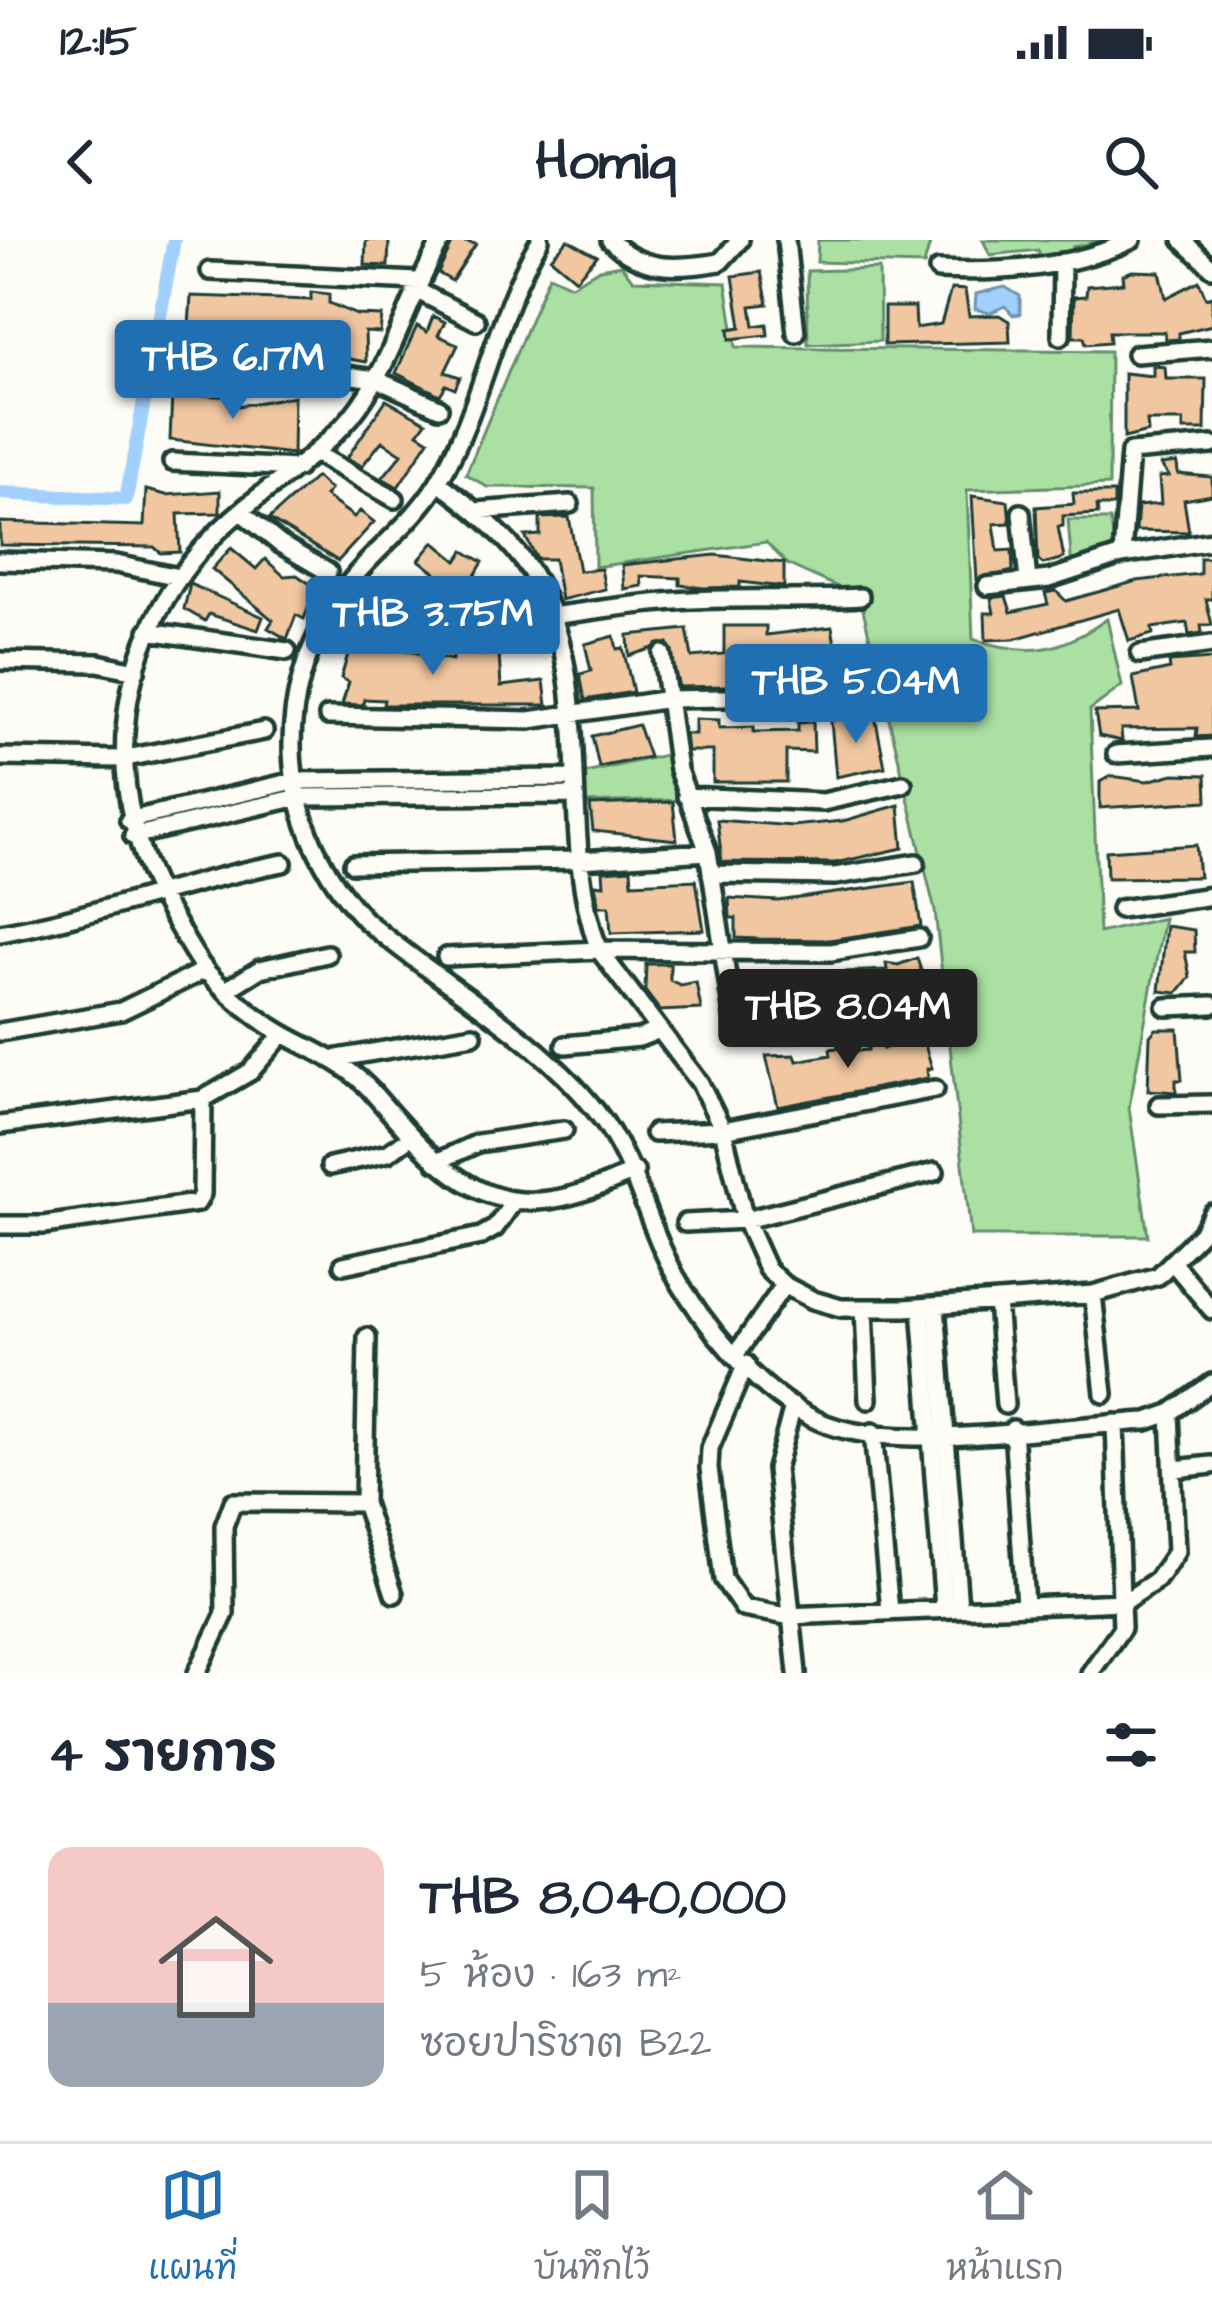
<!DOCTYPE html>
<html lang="th">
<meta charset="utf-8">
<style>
body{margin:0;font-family:"Architects Daughter","Playpen Sans Thai",sans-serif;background:#f6f6f7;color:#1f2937;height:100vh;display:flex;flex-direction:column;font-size:45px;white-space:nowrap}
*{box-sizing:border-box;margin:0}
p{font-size:39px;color:#747a83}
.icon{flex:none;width:66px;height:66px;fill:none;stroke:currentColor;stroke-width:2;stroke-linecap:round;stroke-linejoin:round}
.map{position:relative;height:1433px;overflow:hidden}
.drawer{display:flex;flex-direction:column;background:#fff;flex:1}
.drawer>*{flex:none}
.price{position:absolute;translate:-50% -102px;padding:0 27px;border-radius:12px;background:#1f6fb2;color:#fff;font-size:39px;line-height:78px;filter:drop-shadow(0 3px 6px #0008)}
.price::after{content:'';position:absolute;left:50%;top:72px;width:36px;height:27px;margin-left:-18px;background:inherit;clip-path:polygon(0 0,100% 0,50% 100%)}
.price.selected{background:#222;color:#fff}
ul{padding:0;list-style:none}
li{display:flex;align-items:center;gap:36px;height:300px;padding:0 48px}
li+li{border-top:3px solid #e0e1e3}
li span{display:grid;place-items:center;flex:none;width:336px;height:240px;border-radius:24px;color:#555}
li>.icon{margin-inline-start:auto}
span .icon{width:144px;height:144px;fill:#fffc;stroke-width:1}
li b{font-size:51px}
h2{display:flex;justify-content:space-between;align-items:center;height:144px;padding:0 48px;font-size:51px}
.status{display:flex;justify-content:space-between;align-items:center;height:84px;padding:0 60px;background:#fff;direction:ltr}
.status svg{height:33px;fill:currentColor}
header{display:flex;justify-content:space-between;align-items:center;height:156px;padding:0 48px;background:#fff;font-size:54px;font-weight:800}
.tabs{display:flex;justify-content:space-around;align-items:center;height:168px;border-top:3px solid #e0e1e3;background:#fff;font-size:33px;color:#747a83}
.tabs a{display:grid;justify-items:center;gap:6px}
.tabs .selected{color:#1f6fb2}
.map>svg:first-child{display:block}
</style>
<div class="status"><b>12:15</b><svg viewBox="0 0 49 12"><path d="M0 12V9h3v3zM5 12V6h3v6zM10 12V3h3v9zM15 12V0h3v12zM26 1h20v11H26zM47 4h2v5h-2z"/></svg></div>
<header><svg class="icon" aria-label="back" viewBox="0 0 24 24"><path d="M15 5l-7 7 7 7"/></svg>Homiq<svg class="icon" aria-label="search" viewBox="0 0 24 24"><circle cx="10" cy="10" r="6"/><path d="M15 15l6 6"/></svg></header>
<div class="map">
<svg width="1212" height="1433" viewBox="0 0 1212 1433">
<rect width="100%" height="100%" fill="#fdfcf7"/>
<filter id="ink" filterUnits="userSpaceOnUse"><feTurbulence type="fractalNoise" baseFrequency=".00833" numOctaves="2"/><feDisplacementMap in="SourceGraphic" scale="24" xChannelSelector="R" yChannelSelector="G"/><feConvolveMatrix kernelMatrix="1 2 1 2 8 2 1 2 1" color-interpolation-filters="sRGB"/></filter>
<g filter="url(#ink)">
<path fill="#abe0a3" stroke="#658e6c" stroke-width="3" d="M 818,0 L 931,0 L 924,25 L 817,22 Z
M 983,0 L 1108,0 L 1073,7 L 1072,16 L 1043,21 L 1038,10 L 990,15 Z
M 621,25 L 633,40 L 726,43 L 736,107 L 1110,111 L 1109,245 L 967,250 L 973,399 C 1029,417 1059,413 1107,379 L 1122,446 L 1090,470 L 1099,693 L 1164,678 L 1129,868 L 1148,996 L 971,996 L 935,671 L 860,357 L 787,324 L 766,302 L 595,327 L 594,248 L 487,247 L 466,234 L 549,35 L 571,45 L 600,29 Z
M 879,29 L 880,101 L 808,104 L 807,31 Z
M 1068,280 L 1110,280 L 1116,312 L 1072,329 Z
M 669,514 L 684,560 L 580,563 L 581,534 Z"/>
<path fill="#a2d0fd" stroke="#6e95ad" stroke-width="3" d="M 1005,47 L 1020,56 L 1020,74 L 1013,75 L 1005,66 L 990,73 L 975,69 L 976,54 Z"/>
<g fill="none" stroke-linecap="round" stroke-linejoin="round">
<path stroke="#a2d0fd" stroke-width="14" d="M 0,253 L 126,259 L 174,0"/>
</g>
<path fill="#f1c7a1" stroke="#1f3d34" stroke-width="3" d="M 366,0 L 389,0 L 388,26 L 365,25 Z
M 454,0 L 476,4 L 452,41 L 438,33 Z
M 568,0 L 597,16 L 576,39 L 551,18 Z
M 1132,31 L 1160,32 L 1166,58 L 1199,41 L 1206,58 L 1212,56 L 1212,85 L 1179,93 L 1179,99 L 1166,100 L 1165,92 L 1109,92 L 1110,102 L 1086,104 L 1084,97 L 1073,97 L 1074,57 L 1086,56 L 1087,46 L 1124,43 L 1123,35 Z
M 761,32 L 768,64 L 751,66 L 754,86 L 767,84 L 768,95 L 730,99 L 729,89 L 741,87 L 733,36 Z
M 951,49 L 965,50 L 969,76 L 999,75 L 1009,81 L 1010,102 L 884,105 L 884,67 L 915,67 L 916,88 L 941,84 Z
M 311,52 L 329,54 L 329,63 L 357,75 L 382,76 L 380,93 L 365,92 L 366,122 L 316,113 L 298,118 L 176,115 L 180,85 L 189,86 L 191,56 L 311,60 Z
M 433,76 L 445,82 L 438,95 L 458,105 L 445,132 L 460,137 L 455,149 L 446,145 L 440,155 L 396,133 L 417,86 L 427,92 Z
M 1153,126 L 1165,127 L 1166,139 L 1206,139 L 1205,190 L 1183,190 L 1183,181 L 1147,181 L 1148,192 L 1124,198 L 1124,133 L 1153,136 Z
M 185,146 L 195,146 L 195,155 L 239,157 L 239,166 L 294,156 L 293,214 L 170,200 L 172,155 L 184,156 Z
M 386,160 L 426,182 L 418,193 L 429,200 L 398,247 L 382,238 L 402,214 L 382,201 L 362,226 L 347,218 Z
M 1177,223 L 1178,234 L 1212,237 L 1212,255 L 1184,260 L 1189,292 L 1136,291 L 1138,266 L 1161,264 L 1159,237 L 1169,236 L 1161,225 Z
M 316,237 L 330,250 L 325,256 L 354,277 L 360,271 L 374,282 L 338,321 L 269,279 Z
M 146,250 L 166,255 L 220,251 L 220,273 L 178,274 L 180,312 L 161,313 L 154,307 L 0,305 L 0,282 L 144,286 Z
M 1073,253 L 1114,253 L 1114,266 L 1097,266 L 1098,274 L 1063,276 L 1063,286 L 1058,287 L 1064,318 L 1043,324 L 1038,320 L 1036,267 L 1074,264 Z
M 972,256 L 1008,261 L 1010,283 L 994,284 L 998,311 L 1012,310 L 1013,331 L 977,340 Z
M 569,277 L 579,331 L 601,329 L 605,349 L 561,360 L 554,319 L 537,319 L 525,296 L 540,295 L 540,278 Z
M 434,302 L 457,321 L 464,311 L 483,322 L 468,347 L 504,345 L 507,368 L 451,366 L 416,357 L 415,365 L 394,360 L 398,340 L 452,346 L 419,320 Z
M 231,308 L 256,329 L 265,319 L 284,336 L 297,335 L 316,348 L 304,379 L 296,375 L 287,399 L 268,388 L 273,380 L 212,329 Z
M 715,315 L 784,323 L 784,347 L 740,342 L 740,347 L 704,348 L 680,345 L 680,338 L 641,336 L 642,346 L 624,349 L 622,325 Z
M 1200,318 L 1212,318 L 1212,359 L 1206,359 L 1212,385 L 1201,385 L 1202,393 L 1189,395 L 1187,383 L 1152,388 L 1153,394 L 1129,401 L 1119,369 L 1014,399 L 986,400 L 985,373 L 994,373 L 991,358 L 1006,356 L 1011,372 L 1048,364 L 1045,353 L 1056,351 L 1066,361 L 1137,341 L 1200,334 Z
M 190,344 L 263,377 L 258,390 L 209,374 L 205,381 L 184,369 Z
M 724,386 L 766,386 L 766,395 L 832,387 L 837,416 L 867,409 L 870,431 L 854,435 L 853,428 L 825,436 L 813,411 L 772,415 L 774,445 L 679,447 L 668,403 L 629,416 L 628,395 L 687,389 L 692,417 L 724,414 Z
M 614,396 L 617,409 L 623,408 L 633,452 L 585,460 L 580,434 L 591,431 L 585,404 Z
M 353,397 L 387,411 L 389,407 L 452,420 L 453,412 L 484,415 L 483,397 L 498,398 L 501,446 L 544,441 L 547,465 L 383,465 L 384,460 L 364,459 L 363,465 L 342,464 L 349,442 L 341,438 Z
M 1212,419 L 1212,496 L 1196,497 L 1197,488 L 1121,489 L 1122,501 L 1099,496 L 1095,472 L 1139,471 L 1133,437 L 1170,429 L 1169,422 Z
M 849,474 L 852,486 L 875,476 L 885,527 L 836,537 L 831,481 Z
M 695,479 L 719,480 L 719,488 L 754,487 L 754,492 L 798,491 L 798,483 L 813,482 L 814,512 L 786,511 L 786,542 L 713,542 L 713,511 L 687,511 L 685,494 L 695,494 Z
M 638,485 L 649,517 L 599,527 L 592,496 Z
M 1174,534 L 1206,535 L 1207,561 L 1100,568 L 1100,542 L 1111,536 L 1147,541 Z
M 673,562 L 677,600 L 593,591 L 590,565 Z
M 899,565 L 903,608 L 835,623 L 722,622 L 717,580 L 792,586 L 843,581 Z
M 1196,605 L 1199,637 L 1107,638 L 1106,611 Z
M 631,629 L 632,643 L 696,640 L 704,690 L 611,693 L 609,666 L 599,666 L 595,644 L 604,645 L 603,631 Z
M 914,642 L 921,686 L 829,700 L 759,699 L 736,698 L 736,678 L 730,678 L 729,658 L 778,661 Z
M 1166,686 L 1194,690 L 1195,712 L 1185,712 L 1190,737 L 1177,753 L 1159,751 Z
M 917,718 L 923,737 L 907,742 L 912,762 L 770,779 L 770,755 L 743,759 L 739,737 L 887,730 L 886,723 L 898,725 Z
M 646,724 L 670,724 L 670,740 L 680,745 L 696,742 L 701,769 L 660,771 L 645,751 Z
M 1156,789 L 1178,789 L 1182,840 L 1176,840 L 1176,852 L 1148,850 L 1150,796 Z
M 921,792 L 932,828 L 927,829 L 928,838 L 778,867 L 766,816 L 795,815 L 797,821 L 831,815 L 830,809 L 842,807 L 843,812 L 868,810 L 868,804 L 882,802 L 883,809 Z"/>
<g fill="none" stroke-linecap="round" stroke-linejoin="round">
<g stroke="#1f3d34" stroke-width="24">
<path id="street" d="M 442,0 C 408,56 392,127 351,177 C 309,226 251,255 208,302 C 109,409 99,556 173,678 C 184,696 194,717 207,732 C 228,755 258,780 285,795 C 319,814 347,823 374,854 C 460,954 505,994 635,931
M 540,0 C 494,76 483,168 437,244 C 411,286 368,314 341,354 C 268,460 277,587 365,680 C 439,744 535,793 596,871 C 640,926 647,993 684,1050 C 717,1102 776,1171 838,1188 C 918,1210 1062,1186 1147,1181 L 1170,1173 L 1212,1143
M 610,0 C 641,32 678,29 720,22 L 740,0
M 786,0 L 796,93
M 1182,0 L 1212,28
M 938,30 C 1002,33 1073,28 1132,0
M 210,31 L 417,41
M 414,49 L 476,81
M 1061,96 L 1062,22
M 1136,114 L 1212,108
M 194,128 L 304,130 L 376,139 L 439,168
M 315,213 L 395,259
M 172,222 L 298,228
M 438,242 C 477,271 517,303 540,347 C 597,458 556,594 599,710 L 700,843 L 723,890 L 745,980 L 767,1029 L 784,1045 L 813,1060 L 841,1068 L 905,1068 L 1093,1054 L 1158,1036 L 1201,993 L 1212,973
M 476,271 L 570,264
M 241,272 L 280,304 L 328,332
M 1021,273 L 1028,341
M 1122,315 L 1130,212 L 1212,205
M 0,321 L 116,324 L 179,337
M 987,346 L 1049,339 L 1122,315 L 1212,301
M 378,369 C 485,401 584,364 692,360 C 748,357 803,361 860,357
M 148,391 L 287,411
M 662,414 L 678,530 L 708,612 L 735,788 L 771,795 L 933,771
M 1140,414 L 1212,404
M 0,421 L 98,423 L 136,431
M 328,476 L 530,480 L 669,459 L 828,456 L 884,448
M 1116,514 L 1212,508
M 0,517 L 121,519 L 264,491
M 686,556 L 823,562 L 903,544
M 129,580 L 294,541 L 573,538
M 133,596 L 299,557 L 574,555
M 353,624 L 580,620 L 708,612
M 711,634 L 835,636 L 916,623
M 1120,669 L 1212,656
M 0,693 C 97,676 187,641 283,623
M 446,717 L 599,710 L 831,712 L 919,698
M 226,750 L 260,729 L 327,714
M 1166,767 L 1212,765
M 0,792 L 121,771 L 205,730
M 565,805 L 639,798 L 657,791
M 338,818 L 473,795
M 1159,865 L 1212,864
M 0,885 L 203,859 L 250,832 L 283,794
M 654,893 L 723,890 L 935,849
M 436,922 L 478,903 L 564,890
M 330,926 L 388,913 L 409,898
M 685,983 L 745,980 L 935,932
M 0,985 L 44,985 L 197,963 L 202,954 L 203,859
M 1173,1023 L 1212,1070
M 343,1025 L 481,996 L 495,988 L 514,961
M 1093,1054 L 1104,1154
M 997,1061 L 1005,1165
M 936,1066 L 959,1367
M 921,1067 L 944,1368
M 864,1068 L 868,1160
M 367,1097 L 364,1263 L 394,1354
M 736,1114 L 784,1045
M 746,1124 L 710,1208 L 709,1228 L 723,1339 L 743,1368 L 787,1376 L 1124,1362 L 1157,1340 L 1176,1312 L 1170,1173
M 793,1166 L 776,1229 L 797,1433
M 1013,1189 L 1025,1364
M 873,1192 L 890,1371
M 1175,1229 L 1212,1225
M 197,1433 L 225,1374 L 224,1286 L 233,1262 L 364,1263
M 1090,1433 L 1122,1388 L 1115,1183"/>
</g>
<use href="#street" stroke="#fdfcf7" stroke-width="15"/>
</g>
</g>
</svg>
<b class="price" style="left:233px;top:182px">THB 6.17M</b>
<b class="price" style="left:433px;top:438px">THB 3.75M</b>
<b class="price" style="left:856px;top:506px">THB 5.04M</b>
<b class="price selected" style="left:848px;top:831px">THB 8.04M</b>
</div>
<section class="drawer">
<h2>4 รายการ<svg class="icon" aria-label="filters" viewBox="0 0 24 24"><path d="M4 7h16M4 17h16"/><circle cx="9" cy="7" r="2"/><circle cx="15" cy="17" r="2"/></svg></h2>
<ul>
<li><span style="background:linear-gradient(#f6c9c9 65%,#9aa5b1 0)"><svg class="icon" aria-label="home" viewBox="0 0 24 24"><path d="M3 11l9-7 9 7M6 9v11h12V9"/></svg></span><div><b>THB 8,040,000</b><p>5 ห้อง · 163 m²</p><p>ซอยปาริชาต B22</p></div></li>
</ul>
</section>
<nav class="tabs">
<a class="selected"><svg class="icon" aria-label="map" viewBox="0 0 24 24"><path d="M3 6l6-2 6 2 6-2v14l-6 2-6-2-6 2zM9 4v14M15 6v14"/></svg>แผนที่</a>
<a><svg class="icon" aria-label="saved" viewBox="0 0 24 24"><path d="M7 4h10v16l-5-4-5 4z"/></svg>บันทึกไว้</a>
<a><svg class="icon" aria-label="home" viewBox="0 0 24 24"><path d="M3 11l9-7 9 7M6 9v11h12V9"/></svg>หน้าแรก</a>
</nav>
